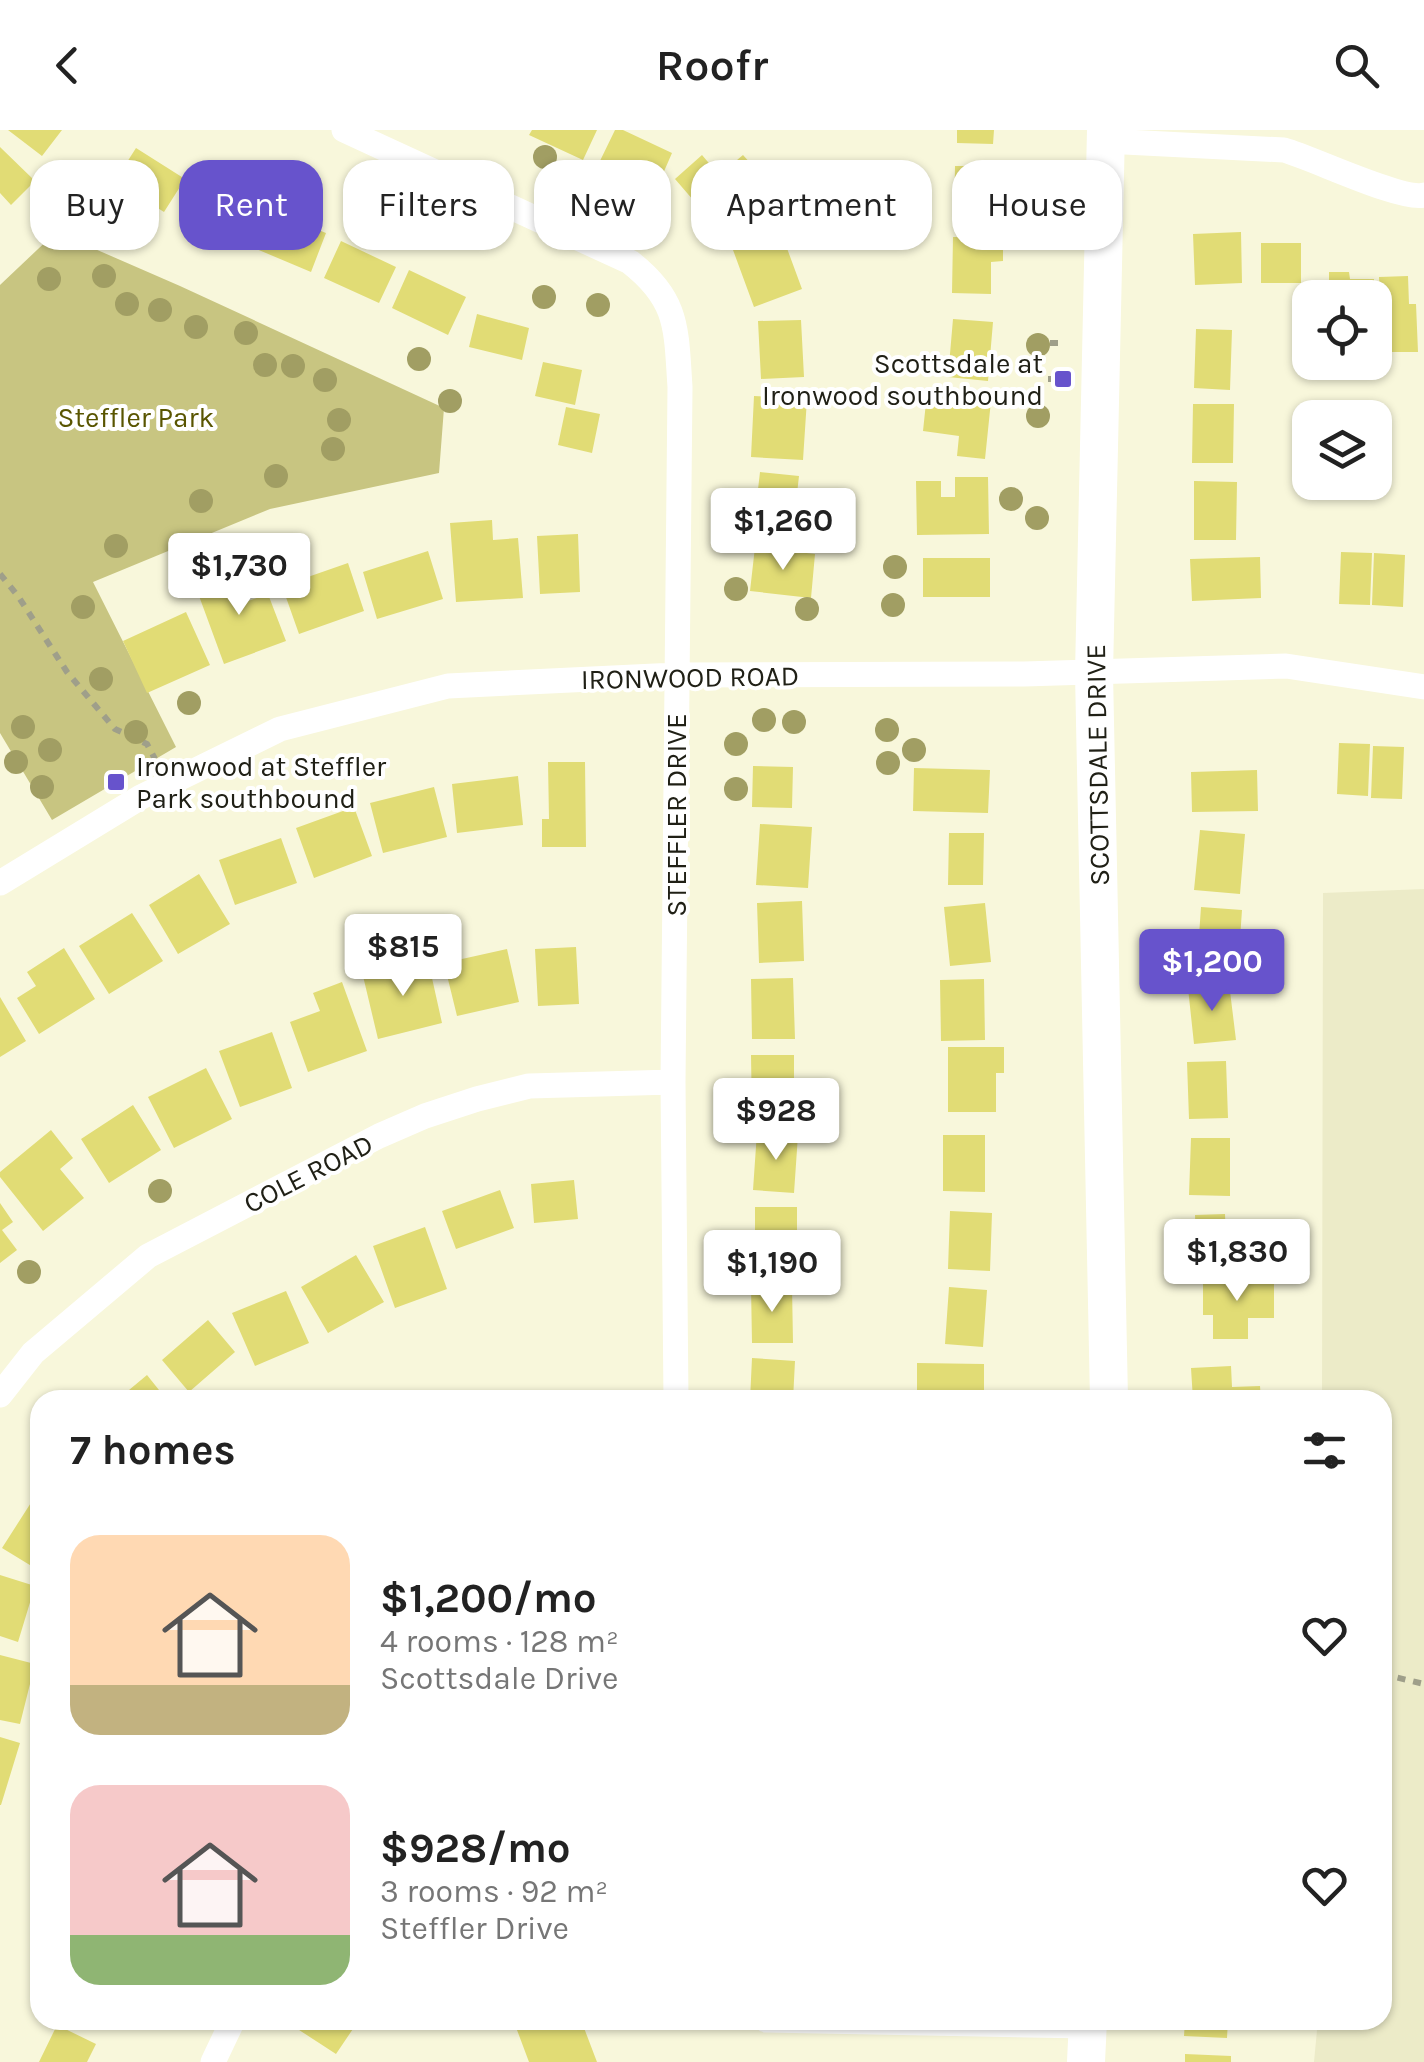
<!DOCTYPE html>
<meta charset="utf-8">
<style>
body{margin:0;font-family:Karla,sans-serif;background:#f2f2f2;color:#222;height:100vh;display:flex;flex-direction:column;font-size:38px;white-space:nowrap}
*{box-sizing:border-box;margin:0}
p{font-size:32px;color:#767676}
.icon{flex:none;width:55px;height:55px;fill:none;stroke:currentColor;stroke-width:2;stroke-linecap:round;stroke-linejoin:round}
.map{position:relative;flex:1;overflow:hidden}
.details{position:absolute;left:30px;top:1260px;width:1362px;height:640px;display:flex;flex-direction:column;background:#fff;border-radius:30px;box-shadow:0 2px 8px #0004}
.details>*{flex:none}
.hud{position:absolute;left:30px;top:30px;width:1365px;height:90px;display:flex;gap:20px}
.tools{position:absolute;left:1292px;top:150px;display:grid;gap:20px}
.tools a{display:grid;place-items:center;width:100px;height:100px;border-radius:20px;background:#fff;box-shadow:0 2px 8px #0004;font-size:50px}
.price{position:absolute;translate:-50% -85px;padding:0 22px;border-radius:10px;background:#fff;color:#222;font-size:32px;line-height:65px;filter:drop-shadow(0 2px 5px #0008)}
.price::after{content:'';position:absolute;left:50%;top:60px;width:30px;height:22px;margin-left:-15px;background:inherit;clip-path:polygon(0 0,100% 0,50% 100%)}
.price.current{background:#6753cc;color:#fff}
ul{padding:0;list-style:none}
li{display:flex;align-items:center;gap:30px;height:250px;padding:0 40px}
li span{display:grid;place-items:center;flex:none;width:280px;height:200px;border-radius:30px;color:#555}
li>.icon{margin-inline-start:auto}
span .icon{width:120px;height:120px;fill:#fffc;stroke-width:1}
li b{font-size:42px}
h2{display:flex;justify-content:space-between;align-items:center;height:120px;padding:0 40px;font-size:42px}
.pill{padding:0 35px;border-radius:30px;background:#fff;box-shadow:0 2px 8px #0004;font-size:35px;line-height:90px}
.pill.current{background:#6753cc;color:#fff}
header{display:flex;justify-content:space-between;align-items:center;height:130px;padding:0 40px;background:#fff;font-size:45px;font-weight:600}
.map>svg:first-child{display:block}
</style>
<header><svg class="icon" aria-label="back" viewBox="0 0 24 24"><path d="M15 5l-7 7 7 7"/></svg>Roofr<svg class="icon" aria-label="search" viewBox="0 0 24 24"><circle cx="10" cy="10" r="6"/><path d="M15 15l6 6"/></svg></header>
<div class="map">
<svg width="1424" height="1932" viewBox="0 0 1424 1932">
<rect width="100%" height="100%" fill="#f8f7db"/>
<path fill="#ecebc8" d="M 1424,759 L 1424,1932 L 1314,1932 L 1318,1890 L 1382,1890 L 1382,1270 L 1322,1270 L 1323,763 Z"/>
<path fill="#c8c581" d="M 56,102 L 180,156 L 444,278 L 439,343 L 270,379 L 93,452 L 176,617 L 52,690 L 0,603 L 0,155 Z"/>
<path fill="#e1dc75" d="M 8,0 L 62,0 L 42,26 Z
M 532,0 L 597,0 L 583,30 L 529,5 Z
M 615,0 L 623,0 L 672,23 L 655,62 L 598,35 Z
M 957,0 L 994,0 L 993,14 L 957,13 Z
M 0,17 L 35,51 L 11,75 L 0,63 Z
M 136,18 L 185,49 L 164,82 L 115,51 Z
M 702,25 L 719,45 L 743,25 L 770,55 L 719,100 L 675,49 Z
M 955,36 L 991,36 L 990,94 L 954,93 Z
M 205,50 L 251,80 L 231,112 L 185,82 Z
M 269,80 L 326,103 L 311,142 L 254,118 Z
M 781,102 L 802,159 L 754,177 L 733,120 Z
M 1241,102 L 1242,153 L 1195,155 L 1193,104 Z
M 953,107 L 1003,107 L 1003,131 L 991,132 L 991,164 L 952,163 Z
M 341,111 L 396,137 L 379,173 L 324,148 Z
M 1261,113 L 1301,113 L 1301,153 L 1261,153 Z
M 409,140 L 466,167 L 448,205 L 392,178 Z
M 1329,142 L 1349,142 L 1350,149 L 1374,149 L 1374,168 L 1329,168 Z
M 1408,146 L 1409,174 L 1416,174 L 1418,222 L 1382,222 L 1379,147 Z
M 477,184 L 529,198 L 522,230 L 469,217 Z
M 953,189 L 993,192 L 988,251 L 948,247 Z
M 801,190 L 804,247 L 761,249 L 758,191 Z
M 1196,199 L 1232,200 L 1230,260 L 1194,258 Z
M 543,232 L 582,240 L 575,275 L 535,266 Z
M 927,263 L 991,271 L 985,329 L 957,326 L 959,306 L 923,301 Z
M 754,266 L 807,269 L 803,330 L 751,327 Z
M 1193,274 L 1234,274 L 1233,333 L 1192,333 Z
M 566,277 L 600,284 L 592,323 L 558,315 Z
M 760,342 L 799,346 L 792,408 L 753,403 Z
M 955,347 L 988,347 L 989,404 L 917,405 L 916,351 L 941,351 L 941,367 L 955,367 Z
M 1194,351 L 1237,352 L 1236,410 L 1194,410 Z
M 492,390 L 493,410 L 518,408 L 523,468 L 456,472 L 450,393 Z
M 578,404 L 580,462 L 540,464 L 537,406 Z
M 755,417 L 815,424 L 811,468 L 750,461 Z
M 428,421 L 443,469 L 377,489 L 363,442 Z
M 1341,422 L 1372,423 L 1370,475 L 1339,474 Z
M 1374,423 L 1405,425 L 1403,477 L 1372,475 Z
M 1260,427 L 1261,468 L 1192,471 L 1190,429 Z
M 923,428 L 990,428 L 990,467 L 923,467 Z
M 348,433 L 364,481 L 299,504 L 282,456 Z
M 237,439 L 248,471 L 268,464 L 286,511 L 224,534 L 195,455 Z
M 186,482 L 210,535 L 147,563 L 123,511 Z
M 1339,613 L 1370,614 L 1368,666 L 1337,664 Z
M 1373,616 L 1404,617 L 1402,669 L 1371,668 Z
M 548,632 L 585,632 L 586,717 L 542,717 L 542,689 L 549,689 Z
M 753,636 L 793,637 L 792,678 L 752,677 Z
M 914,638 L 990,640 L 988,683 L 913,681 Z
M 1257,640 L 1258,681 L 1192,682 L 1191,642 Z
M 518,646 L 523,695 L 457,703 L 452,654 Z
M 434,657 L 447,707 L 383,723 L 370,673 Z
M 354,677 L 372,726 L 314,748 L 296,698 Z
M 760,694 L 812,697 L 808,758 L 756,755 Z
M 1200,700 L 1245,704 L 1240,764 L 1194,760 Z
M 949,703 L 984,703 L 983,755 L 948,755 Z
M 281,708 L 297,753 L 235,775 L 219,730 Z
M 199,744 L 230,794 L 178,824 L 149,775 Z
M 802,771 L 804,831 L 759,833 L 757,773 Z
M 985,773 L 991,832 L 950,836 L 944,777 Z
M 1201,777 L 1242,780 L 1238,838 L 1197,835 Z
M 132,783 L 163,831 L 109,864 L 79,816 Z
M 576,817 L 579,874 L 538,876 L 535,819 Z
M 64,818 L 95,869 L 39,904 L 17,868 L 36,856 L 27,842 Z
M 507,819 L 519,872 L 457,886 L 444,833 Z
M 428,830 L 442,893 L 378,909 L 363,846 Z
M 793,848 L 795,909 L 752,909 L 751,849 Z
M 984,849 L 985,910 L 941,911 L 940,850 Z
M 342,852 L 367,921 L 308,942 L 290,892 L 320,881 L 313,863 Z
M 1229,853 L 1236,910 L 1194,914 L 1188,858 Z
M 0,867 L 26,911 L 0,927 Z
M 272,902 L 292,958 L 240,977 L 219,921 Z
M 948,917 L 1004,917 L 1004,943 L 996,943 L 996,982 L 948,982 Z
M 751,925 L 794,925 L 794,988 L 752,988 Z
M 1226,931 L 1228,988 L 1189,989 L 1187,932 Z
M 206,938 L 232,989 L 174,1018 L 148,967 Z
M 133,975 L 161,1020 L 109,1053 L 81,1009 Z
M 51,1000 L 73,1028 L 60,1039 L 84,1068 L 43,1101 L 0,1047 L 0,1042 Z
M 757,1002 L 798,1005 L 794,1063 L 753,1060 Z
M 943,1005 L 985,1005 L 985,1062 L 943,1061 Z
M 1191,1008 L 1230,1008 L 1230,1066 L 1189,1065 Z
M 574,1050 L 578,1089 L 534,1093 L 531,1054 Z
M 500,1060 L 514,1098 L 456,1119 L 442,1081 Z
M 0,1073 L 13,1092 L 2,1100 L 17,1120 L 0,1133 Z
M 755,1077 L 797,1077 L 797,1139 L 755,1139 Z
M 950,1081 L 992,1083 L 990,1141 L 948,1139 Z
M 1225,1084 L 1226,1109 L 1264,1107 L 1266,1142 L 1197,1145 L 1195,1085 Z
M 425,1097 L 447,1159 L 395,1178 L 373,1116 Z
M 356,1125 L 384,1172 L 328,1203 L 301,1157 Z
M 1274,1148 L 1274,1188 L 1248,1188 L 1248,1209 L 1213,1209 L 1213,1185 L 1203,1185 L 1203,1149 Z
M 751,1156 L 792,1156 L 793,1213 L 752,1213 Z
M 949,1157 L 987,1160 L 983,1217 L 945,1214 Z
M 286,1161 L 309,1213 L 255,1236 L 232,1183 Z
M 208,1190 L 235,1222 L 189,1262 L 162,1230 Z
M 752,1228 L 795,1231 L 793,1270 L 750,1270 Z
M 917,1233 L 984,1234 L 984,1270 L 952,1270 L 952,1263 L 917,1262 Z
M 1231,1236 L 1232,1257 L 1260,1256 L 1261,1270 L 1193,1270 L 1191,1238 Z
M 147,1245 L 167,1270 L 117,1270 Z
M 34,1368 L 40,1372 L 40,1436 L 38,1440 L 2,1418 Z
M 0,1445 L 35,1456 L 18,1512 L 0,1506 Z
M 0,1525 L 35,1534 L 20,1594 L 0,1590 Z
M 0,1607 L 20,1613 L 1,1675 L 0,1675 Z
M 301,1890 L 359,1890 L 336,1924 L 296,1898 Z
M 520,1890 L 581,1890 L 597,1932 L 529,1932 L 514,1892 Z
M 1185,1890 L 1228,1890 L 1227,1908 L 1184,1906 Z
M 57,1895 L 96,1914 L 87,1932 L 39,1932 Z
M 1185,1924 L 1231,1926 L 1231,1932 L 1185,1932 Z"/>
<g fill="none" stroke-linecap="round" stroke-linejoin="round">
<path stroke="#9f9f8a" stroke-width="6" stroke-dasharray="8 8" stroke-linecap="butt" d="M 1050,213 L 1064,213
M 1048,249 L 1063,249
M 0,444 L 18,466 L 67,542 L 115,599 L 147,614 L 155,629
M 1382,1544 L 1424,1554"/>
<path stroke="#fff" stroke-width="25" d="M 344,0 L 630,132 C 679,170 676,199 680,257 L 673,952 L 676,1270
M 1105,11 L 1284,20 C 1313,28 1401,71 1424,65
M 0,753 L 141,667 L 280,599 L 448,556 L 676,545 L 1024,544 L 1286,536 L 1424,557
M 0,1265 L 33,1223 L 148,1126 L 379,1006 L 425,986 L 477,969 L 529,956 L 673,952
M 766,1890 L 1088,1896
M 213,1932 L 233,1890"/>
<path stroke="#fff" stroke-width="38" d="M 1106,0 L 1094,543 L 1109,1270
M 1086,1932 L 1088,1890"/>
</g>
<g fill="#a19e63">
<circle cx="545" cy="27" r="12"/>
<circle cx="627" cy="71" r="12"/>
<circle cx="104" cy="146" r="12"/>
<circle cx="49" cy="149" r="12"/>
<circle cx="544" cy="167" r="12"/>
<circle cx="127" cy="174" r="12"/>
<circle cx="598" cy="175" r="12"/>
<circle cx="160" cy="180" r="12"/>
<circle cx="196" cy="197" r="12"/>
<circle cx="246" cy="203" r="12"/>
<circle cx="1038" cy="215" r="12"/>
<circle cx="419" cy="229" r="12"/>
<circle cx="265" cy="235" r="12"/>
<circle cx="293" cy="236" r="12"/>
<circle cx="325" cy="250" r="12"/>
<circle cx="450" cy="271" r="12"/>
<circle cx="1038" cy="286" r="12"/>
<circle cx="339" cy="290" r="12"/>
<circle cx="333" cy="319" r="12"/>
<circle cx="276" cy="346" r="12"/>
<circle cx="1011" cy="369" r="12"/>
<circle cx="201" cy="371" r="12"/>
<circle cx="1037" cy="388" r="12"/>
<circle cx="831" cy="399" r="12"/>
<circle cx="116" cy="416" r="12"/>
<circle cx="895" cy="437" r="12"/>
<circle cx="736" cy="459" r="12"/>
<circle cx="893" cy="475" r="12"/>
<circle cx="83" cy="477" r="12"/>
<circle cx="807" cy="479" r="12"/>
<circle cx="101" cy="549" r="12"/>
<circle cx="189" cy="573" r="12"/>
<circle cx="764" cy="590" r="12"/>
<circle cx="794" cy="592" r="12"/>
<circle cx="23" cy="597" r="12"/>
<circle cx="887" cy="600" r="12"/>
<circle cx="136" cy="602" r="12"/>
<circle cx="736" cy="614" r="12"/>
<circle cx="50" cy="620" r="12"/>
<circle cx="914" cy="620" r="12"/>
<circle cx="16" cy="632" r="12"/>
<circle cx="888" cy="633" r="12"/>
<circle cx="42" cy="657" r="12"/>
<circle cx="736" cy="659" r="12"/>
<circle cx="160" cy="1061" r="12"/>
<circle cx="29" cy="1142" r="12"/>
</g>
<g fill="#6753cc" stroke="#fff" stroke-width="4">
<rect x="1053" y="239" width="20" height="20" rx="5"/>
<rect x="106" y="642" width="20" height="20" rx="5"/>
</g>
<g text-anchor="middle" stroke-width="8" stroke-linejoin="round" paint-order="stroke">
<g font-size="28" fill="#202016" stroke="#fff" text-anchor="end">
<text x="1043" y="243">Scottsdale at<tspan x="1043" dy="32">Ironwood southbound</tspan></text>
<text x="136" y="646" text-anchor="start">Ironwood at Steffler<tspan x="136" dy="32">Park southbound</tspan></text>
</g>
<g font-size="28" fill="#595501" stroke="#fff">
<text x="136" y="297">Steffler Park</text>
</g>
<g font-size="28" fill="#202016" stroke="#fff">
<text transform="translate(690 547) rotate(-1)" y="10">IRONWOOD ROAD</text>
<text transform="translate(1097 635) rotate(-91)" y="10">SCOTTSDALE DRIVE</text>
<text transform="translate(676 685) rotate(-90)" y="10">STEFFLER DRIVE</text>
<text transform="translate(308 1043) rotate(-27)" y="10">COLE ROAD</text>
</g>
</g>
</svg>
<div class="tools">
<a><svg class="icon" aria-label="locate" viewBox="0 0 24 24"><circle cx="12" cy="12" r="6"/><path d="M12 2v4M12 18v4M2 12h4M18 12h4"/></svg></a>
<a><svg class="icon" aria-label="layers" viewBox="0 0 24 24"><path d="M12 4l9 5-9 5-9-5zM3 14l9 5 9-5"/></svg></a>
</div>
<b class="price" style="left:783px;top:443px">$1,260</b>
<b class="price" style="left:239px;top:488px">$1,730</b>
<b class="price" style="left:403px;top:869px">$815</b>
<b class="price current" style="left:1212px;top:884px">$1,200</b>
<b class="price" style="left:776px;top:1033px">$928</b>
<b class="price" style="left:1237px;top:1174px">$1,830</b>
<b class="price" style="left:772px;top:1185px">$1,190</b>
<div class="hud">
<a class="pill">Buy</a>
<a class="pill current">Rent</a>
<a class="pill">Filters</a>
<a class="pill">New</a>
<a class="pill">Apartment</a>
<a class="pill">House</a>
</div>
<section class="details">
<h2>7 homes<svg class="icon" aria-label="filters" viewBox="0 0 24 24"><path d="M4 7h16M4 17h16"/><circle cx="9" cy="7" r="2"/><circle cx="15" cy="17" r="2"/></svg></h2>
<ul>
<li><span style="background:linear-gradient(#ffd9b3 75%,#c2b280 0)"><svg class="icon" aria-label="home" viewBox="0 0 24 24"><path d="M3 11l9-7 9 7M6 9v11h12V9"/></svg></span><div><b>$1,200/mo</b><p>4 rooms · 128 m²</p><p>Scottsdale Drive</p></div><svg class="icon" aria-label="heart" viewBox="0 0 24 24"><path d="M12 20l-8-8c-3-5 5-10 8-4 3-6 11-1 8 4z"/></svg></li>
<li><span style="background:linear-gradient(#f6c9c9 75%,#8fb573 0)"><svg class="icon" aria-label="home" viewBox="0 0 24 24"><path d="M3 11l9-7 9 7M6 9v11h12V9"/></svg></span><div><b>$928/mo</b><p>3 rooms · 92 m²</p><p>Steffler Drive</p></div><svg class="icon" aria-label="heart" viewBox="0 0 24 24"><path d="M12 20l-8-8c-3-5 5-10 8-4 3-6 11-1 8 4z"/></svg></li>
</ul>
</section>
</div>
